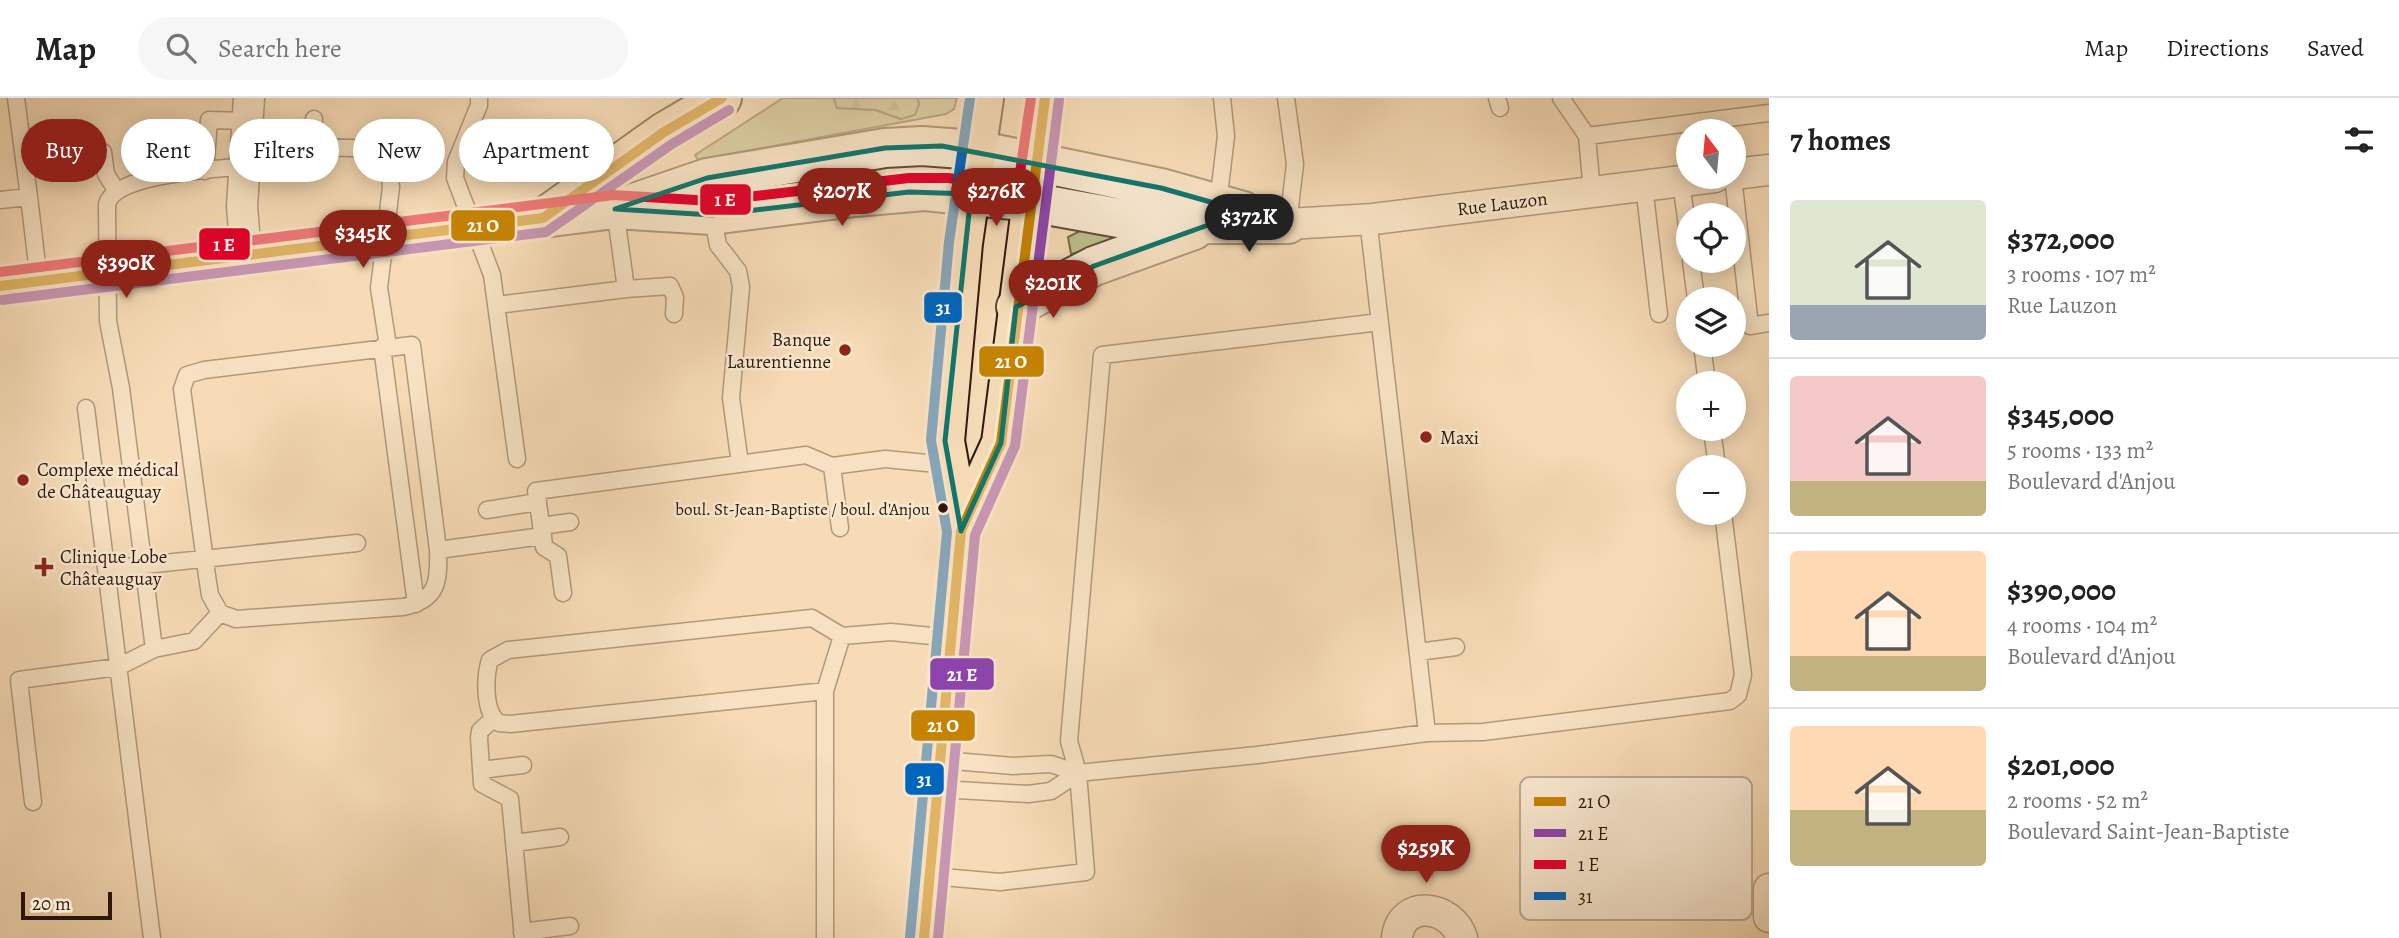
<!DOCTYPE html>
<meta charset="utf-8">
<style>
body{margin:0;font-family:Alegreya,serif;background:#f6f6f6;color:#222;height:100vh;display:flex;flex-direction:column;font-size:26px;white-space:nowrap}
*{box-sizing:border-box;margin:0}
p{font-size:23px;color:#767676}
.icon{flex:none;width:38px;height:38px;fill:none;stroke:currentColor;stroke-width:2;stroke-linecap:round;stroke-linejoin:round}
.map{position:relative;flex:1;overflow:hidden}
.side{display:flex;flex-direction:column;background:#fff;width:630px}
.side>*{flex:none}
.hud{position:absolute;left:21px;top:21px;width:665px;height:63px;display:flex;gap:14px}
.needle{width:46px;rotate:344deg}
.buttons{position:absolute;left:1676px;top:21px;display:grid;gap:14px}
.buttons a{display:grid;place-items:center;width:70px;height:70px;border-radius:50%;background:#fff;box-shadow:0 4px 18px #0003;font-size:35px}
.scale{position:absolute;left:21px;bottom:18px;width:91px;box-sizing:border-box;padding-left:7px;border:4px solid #2f190c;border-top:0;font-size:19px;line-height:24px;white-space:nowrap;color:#2f190c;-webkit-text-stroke:5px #f8e8d0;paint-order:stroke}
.price{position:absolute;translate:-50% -60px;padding:0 16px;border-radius:24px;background:#8f2418;color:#fff;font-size:23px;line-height:46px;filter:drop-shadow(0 2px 4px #0008)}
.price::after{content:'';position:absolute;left:50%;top:42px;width:21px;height:16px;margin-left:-10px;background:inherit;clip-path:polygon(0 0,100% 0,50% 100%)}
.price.on{background:#222;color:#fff}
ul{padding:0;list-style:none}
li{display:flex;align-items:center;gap:21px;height:175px;padding:0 21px}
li+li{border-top:2px solid #e0e0e0}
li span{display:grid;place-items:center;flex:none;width:196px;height:140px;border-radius:7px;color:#555}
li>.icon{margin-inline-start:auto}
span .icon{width:84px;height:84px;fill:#fffc;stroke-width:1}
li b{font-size:30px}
h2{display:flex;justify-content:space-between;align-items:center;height:84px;padding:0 21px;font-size:30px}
.chip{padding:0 24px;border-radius:32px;background:#fff;box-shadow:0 4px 18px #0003;font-size:24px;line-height:63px}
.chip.on{background:#8f2418;color:#fff}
header{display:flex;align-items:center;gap:42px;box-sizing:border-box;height:98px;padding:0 35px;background:#fff;border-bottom:2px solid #e0e0e0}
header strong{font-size:33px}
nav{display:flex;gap:38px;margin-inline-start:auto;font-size:24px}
.search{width:490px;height:63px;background:#f6f6f6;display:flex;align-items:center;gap:18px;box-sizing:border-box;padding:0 24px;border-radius:38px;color:#767676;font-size:26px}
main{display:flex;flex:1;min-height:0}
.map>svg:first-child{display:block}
</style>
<header>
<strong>Map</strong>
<div class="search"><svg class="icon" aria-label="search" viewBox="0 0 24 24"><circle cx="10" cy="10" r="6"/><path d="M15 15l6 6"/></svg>Search here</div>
<nav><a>Map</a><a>Directions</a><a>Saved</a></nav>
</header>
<main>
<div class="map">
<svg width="1769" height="840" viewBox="0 0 1769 840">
<defs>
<pattern id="forest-firs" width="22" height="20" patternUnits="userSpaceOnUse" patternTransform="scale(1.75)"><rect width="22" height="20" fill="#bcc08d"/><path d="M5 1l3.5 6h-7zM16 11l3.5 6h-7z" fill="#a2a478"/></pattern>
</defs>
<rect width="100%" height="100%" fill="#f5dbb6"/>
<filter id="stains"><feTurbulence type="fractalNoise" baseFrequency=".00286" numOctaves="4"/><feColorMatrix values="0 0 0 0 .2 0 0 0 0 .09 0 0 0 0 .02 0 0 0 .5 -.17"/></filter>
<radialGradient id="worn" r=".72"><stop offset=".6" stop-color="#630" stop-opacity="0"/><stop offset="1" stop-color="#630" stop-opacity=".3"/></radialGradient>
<path fill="#bcc08d" stroke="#766c4c" stroke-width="2" d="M 783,0 L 834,0 L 837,10 L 875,12 L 901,21 L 919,6 L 917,0 L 957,0 L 954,11 L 946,16 L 698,62 L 695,57 Z
M 1088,129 L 1132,140 L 1071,156 L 1068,139 Z"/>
<path fill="url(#forest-firs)" stroke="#766c4c" stroke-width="2" d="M 834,0 L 917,0 L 919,6 L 915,17 L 901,21 L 876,12 L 837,10 Z"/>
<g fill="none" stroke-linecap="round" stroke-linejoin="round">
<g stroke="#604a36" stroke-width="19">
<path id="service" d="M 16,0 L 29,99
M 479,0 L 479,7 L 456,64 L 455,80 L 492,177 L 517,361
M 1286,0 L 1295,66 L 1288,126
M 1497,0 L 1500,10
M 1561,0 L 1587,38
M 246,47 L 387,51 L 391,89 L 379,190 L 388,248
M 312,49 L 314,21
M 103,54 L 106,76 L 116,92
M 205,73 L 209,22 L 247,23
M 1733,79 L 1750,228 L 1769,225
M 1681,83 L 1689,144
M 1644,88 L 1659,216
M 1592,94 L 1587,38 L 1769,15
M 0,102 L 29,99 L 39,183
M 1218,105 L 1226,38 L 1222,0
M 712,115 L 718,147 L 738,173 L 741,189 L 731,300 L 740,366
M 1691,163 L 1696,201
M 626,191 L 670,188 L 675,199 L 674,216
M 497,207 L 626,191 L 615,111
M 412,247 L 438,452 C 439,484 438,502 403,509 L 236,521 L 220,515 L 210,497 L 207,478 L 182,291 L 187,277 L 204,272 Z
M 1702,247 L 1707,285
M 382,249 L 416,506
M 86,310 L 152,840
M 1712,331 L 1717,369
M 487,412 L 538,404
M 541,428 L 570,424
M 840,430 L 832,368 L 885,361 L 948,367
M 543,438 L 544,449 L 558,458 L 563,495
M 438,452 L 543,438 L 536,393 L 806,357 L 832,368
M 106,471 L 357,445
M 154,551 L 121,290 L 108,223 L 107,106 C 116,75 215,72 245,68
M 1418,554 L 1456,549
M 825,593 L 510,626 L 499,625 C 483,614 485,578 490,562 L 508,552 L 812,520 L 842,538 L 891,534 L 952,540
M 493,621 L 480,633 L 479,640 L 482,686 L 510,701 L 523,840
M 1427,635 L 1483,634 L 1730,603 L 1738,597 L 1743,577 L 1723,415
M 942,662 L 1013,668 L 1051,666 L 1078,675 L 1257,657 L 1427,635 L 1368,121
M 481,672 L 523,667
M 940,691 L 1028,696 L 1051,693 L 1078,675
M 33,704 L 19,582 L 118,569 L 154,551 L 194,543 L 220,515
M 514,745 L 560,739
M 931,778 L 1000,784 L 1086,774 L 1078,675 L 1069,643 L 1102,257 L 1380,224
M 522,834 L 570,828
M 825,840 L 825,593 L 842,538"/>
</g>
<g stroke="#604a36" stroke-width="33">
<path id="minor" d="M 1734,76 L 1769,72
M 1288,126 L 1373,121 L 1715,79
M 246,157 L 242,108 L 249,0
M 1769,791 L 1769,819
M 1397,840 C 1401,800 1452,807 1462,840"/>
</g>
<g stroke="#604a36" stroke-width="42">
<path id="tertiary" d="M 634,105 L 707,80 L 885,50 L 922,48 L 976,52 L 1035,64 L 1161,90 L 1243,113
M 0,188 L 615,111 L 712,117 L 855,99 L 925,93 L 1030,104 L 1152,126 L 1288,126
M 1016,209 L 1094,168 L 1194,132"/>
</g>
<g stroke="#2f190c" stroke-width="42">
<path id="trunk" d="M 543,120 L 664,34 L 722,0
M 961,433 L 1001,345 L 1045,0
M 924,840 L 961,433 L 945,343 L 963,145 L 984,0"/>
</g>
<use href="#service" stroke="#f8e8d0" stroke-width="16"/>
<use href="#minor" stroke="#f8e8d0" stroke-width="30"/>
<use href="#tertiary" stroke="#f8e8d0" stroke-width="38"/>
<use href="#trunk" stroke="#f5dbb6" stroke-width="38"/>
<g stroke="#f8e8d0" stroke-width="16">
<path id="bus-1" d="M 0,188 L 543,120 L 664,34 L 722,0
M 924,840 L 961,433 L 1001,345 L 1045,0"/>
</g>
<g stroke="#f8e8d0" stroke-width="16">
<path id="bus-2" d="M 2,202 L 546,134 L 672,46 L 729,12
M 938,840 L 975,437 L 1015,348 L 1059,2"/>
</g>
<g stroke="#f8e8d0" stroke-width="16">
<path id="bus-3" d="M 0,174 L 613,97 L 712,103 L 909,80 L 948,80 L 1018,88 L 1031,0"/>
</g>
<g stroke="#f8e8d0" stroke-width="16">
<path id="bus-4" d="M 910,839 L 947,434 L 931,342 L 949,144 L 970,0"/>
</g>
<use href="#bus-1" stroke="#c58303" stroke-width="10"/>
<use href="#bus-2" stroke="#8e44ad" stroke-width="10"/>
<use href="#bus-3" stroke="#e4002b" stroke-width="10"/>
<use href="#bus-4" stroke="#0065bd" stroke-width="10"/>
</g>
<path d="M0 0H1769V840H0ZM 942,48 L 1161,90 L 1288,126 L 1211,126 L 1094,168 L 1016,209 L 1001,345 L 961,433 L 945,343 L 971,96 L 909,94 L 712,117 L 615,111 L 707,80 L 885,50 Z" fill="#f5dbb6" fill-opacity=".55" fill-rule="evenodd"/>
<path fill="none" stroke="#0f766e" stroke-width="5" stroke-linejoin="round" d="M 942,48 L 1161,90 L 1288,126 L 1211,126 L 1094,168 L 1016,209 L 1001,345 L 961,433 L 945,343 L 971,96 L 909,94 L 712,117 L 615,111 L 707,80 L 885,50 Z"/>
<g fill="#8f2418" stroke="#f8e8d0" stroke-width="2.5">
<circle cx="845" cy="252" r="7"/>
<circle cx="1426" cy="339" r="7"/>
<circle cx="23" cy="382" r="7"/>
<path d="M40.5 458.5h7v7h7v7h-7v7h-7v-7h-7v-7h7z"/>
</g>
<circle fill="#2f190c" stroke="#f8e8d0" stroke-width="2.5" cx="943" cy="410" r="6"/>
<g text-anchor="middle" stroke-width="5" stroke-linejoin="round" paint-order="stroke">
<g font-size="17" fill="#2f190c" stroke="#f8e8d0" text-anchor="end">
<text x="930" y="417">boul. St-Jean-Baptiste / boul. d'Anjou</text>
</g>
<g font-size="19" fill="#2f190c" stroke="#f8e8d0">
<text transform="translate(1502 105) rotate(-7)" y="7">Rue Lauzon</text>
</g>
<g font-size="19" fill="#2f190c" stroke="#f8e8d0" text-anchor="start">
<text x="831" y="248" text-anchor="end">Banque<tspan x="831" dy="22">Laurentienne</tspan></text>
<text x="1440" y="346">Maxi</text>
<text x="37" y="378">Complexe médical<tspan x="37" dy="22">de Châteauguay</tspan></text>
<text x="60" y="465">Clinique Lobe<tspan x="60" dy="22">Châteauguay</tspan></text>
</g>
</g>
<rect x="1520" y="679" width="232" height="143" rx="10" fill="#f8e8d0" stroke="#bcaa95" stroke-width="2"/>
<rect x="1534" y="699" width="32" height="9" fill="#c58303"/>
<rect x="1534" y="731" width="32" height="8" fill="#8e44ad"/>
<rect x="1534" y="762" width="32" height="9" fill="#e4002b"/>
<rect x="1534" y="794" width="32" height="8" fill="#0065bd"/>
<g font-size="19" fill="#2f190c">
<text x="1578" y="710">21 O</text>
<text x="1578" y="742">21 E</text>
<text x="1578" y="773">1 E</text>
<text x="1578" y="805">31</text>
</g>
<g stroke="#f8e8d0" stroke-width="2.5">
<rect x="699" y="85" width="53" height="33" rx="7" fill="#e4002b"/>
<rect x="450" y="111" width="66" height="33" rx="7" fill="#c58303"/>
<rect x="198" y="129" width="53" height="34" rx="7" fill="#e4002b"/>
<rect x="923" y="193" width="40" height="33" rx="7" fill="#0065bd"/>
<rect x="978" y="247" width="67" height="33" rx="7" fill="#c58303"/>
<rect x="929" y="559" width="66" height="34" rx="7" fill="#8e44ad"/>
<rect x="910" y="611" width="66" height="33" rx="7" fill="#c58303"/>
<rect x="904" y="664" width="41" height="34" rx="7" fill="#0065bd"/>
</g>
<g font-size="19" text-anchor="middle" font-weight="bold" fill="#fff">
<text x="725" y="108">1 E</text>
<text x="483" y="134">21 O</text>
<text x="224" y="153">1 E</text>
<text x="943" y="216">31</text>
<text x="1011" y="270">21 O</text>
<text x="962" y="583">21 E</text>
<text x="943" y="634">21 O</text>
<text x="924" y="688">31</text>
</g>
<rect width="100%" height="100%" filter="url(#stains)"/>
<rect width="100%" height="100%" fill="url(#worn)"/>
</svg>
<div class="buttons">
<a><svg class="needle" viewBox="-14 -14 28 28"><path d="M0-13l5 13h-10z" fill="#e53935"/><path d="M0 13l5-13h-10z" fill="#767676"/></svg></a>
<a><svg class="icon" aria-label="locate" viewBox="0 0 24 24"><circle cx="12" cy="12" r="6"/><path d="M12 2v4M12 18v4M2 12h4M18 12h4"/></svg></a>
<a><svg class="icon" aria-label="layers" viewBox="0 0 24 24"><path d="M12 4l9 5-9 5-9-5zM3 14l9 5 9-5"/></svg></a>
<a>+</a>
<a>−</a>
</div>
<div class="scale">20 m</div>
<b class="price" style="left:842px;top:130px">$207K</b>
<b class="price" style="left:996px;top:130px">$276K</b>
<b class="price on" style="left:1249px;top:156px">$372K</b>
<b class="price" style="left:363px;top:172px">$345K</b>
<b class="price" style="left:126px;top:202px">$390K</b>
<b class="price" style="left:1053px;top:222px">$201K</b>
<b class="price" style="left:1426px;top:787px">$259K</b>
<div class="hud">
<a class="chip on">Buy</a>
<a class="chip">Rent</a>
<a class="chip">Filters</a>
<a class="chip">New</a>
<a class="chip">Apartment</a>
</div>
</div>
<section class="side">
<h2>7 homes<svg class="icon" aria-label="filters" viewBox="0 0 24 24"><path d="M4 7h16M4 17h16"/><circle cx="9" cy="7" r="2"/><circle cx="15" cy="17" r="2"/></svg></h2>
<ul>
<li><span style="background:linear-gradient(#dfe7d0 75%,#9aa5b1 0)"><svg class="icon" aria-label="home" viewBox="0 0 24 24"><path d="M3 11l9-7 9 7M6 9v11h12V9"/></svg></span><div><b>$372,000</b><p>3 rooms · 107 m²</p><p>Rue Lauzon</p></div></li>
<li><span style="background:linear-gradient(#f6c9c9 75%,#c2b280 0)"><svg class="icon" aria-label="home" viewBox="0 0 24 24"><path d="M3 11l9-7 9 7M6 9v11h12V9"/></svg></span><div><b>$345,000</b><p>5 rooms · 133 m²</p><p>Boulevard d'Anjou</p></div></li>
<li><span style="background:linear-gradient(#ffd9b3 75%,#c2b280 0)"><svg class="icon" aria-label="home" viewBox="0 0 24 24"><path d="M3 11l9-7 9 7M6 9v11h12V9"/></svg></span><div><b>$390,000</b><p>4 rooms · 104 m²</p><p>Boulevard d'Anjou</p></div></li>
<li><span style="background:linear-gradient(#ffd9b3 60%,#c2b280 0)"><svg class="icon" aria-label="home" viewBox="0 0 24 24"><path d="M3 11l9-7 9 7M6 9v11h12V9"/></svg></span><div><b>$201,000</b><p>2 rooms · 52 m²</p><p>Boulevard Saint-Jean-Baptiste</p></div></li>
</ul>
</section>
</main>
